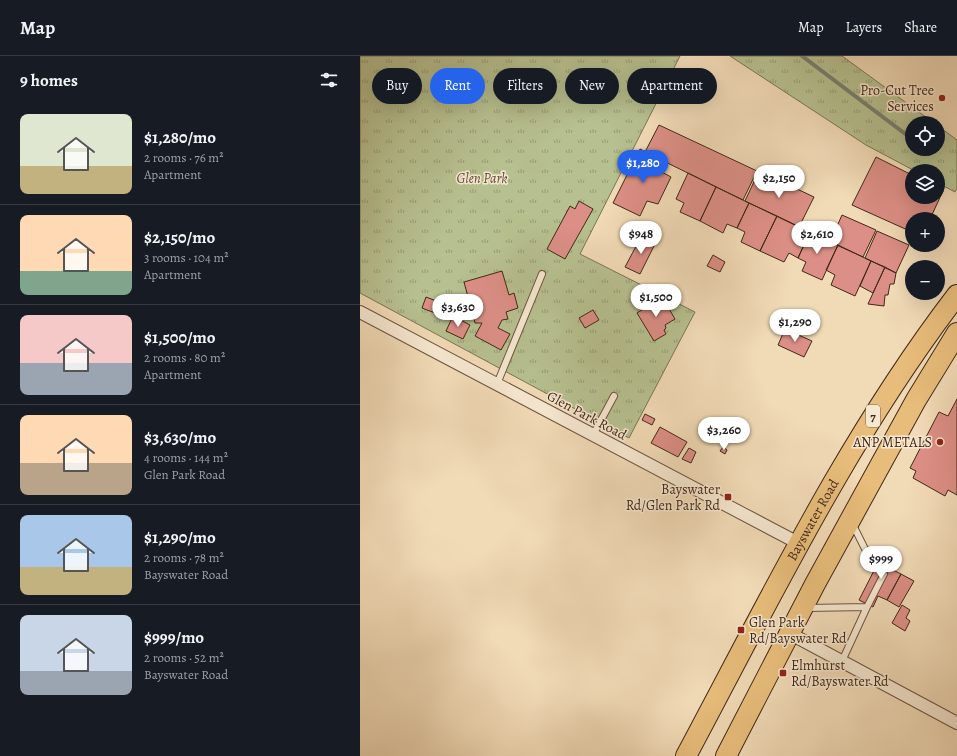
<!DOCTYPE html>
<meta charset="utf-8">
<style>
body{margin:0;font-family:Alegreya,serif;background:#242831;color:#f1f3f6;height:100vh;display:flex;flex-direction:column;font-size:15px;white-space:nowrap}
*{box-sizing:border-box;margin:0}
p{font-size:13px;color:#9ea1a6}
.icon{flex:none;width:22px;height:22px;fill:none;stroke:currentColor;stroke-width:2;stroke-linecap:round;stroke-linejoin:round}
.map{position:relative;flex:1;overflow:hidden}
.sheet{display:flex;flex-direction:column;background:#171b24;width:360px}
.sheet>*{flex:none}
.top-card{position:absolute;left:12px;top:12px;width:380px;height:36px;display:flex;gap:8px}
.tools{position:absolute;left:545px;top:60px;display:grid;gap:8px}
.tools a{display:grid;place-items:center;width:40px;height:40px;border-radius:50%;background:#171b24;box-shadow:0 4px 16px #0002;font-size:20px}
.price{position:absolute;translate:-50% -34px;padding:0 9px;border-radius:14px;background:#fff;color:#222;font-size:13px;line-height:26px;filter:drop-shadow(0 1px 2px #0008)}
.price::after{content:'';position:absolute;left:50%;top:24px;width:12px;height:9px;margin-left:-6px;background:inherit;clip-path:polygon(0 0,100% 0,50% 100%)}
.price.current{background:#2563eb;color:#fff}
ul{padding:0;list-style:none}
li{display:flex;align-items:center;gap:12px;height:100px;padding:0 20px}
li+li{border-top:1px solid #363941}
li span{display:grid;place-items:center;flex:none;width:112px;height:80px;border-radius:8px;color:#555}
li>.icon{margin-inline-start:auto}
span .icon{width:48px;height:48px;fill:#fffc;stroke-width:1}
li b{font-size:17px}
h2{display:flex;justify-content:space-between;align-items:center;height:48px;padding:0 20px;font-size:17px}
.chip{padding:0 14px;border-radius:18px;background:#171b24;box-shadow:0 4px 16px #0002;font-size:14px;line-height:36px}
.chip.current{background:#2563eb;color:#fff}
header{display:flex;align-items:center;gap:24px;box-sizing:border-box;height:56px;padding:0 20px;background:#171b24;border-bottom:1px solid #363941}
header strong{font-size:19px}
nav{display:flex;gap:22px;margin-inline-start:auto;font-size:14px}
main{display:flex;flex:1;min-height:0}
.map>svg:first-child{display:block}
</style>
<header>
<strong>Map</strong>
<nav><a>Map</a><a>Layers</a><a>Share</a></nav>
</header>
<main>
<section class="sheet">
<h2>9 homes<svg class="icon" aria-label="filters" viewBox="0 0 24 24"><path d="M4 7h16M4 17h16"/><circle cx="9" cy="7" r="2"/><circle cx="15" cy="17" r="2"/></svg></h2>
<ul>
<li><span style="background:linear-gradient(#dfe7d0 65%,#c2b280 0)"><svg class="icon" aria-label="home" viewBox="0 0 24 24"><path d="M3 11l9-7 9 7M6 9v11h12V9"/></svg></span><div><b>$1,280/mo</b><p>2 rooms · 76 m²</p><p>Apartment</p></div></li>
<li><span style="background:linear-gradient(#ffd9b3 70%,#7fa58c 0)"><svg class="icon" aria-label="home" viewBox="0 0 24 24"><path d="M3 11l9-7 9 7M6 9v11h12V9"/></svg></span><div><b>$2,150/mo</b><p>3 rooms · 104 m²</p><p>Apartment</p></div></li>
<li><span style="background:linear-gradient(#f6c9c9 60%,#9aa5b1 0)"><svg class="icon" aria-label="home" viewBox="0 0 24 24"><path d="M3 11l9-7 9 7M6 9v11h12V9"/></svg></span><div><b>$1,500/mo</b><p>2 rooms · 80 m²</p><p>Apartment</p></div></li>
<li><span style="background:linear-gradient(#ffd9b3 60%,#b9a48a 0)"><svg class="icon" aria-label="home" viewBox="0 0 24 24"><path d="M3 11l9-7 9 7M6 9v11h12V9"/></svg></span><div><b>$3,630/mo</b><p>4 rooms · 144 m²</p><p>Glen Park Road</p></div></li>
<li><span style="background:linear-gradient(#a9c7e8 65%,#c2b280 0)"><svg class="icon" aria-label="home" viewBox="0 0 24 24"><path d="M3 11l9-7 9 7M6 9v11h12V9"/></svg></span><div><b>$1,290/mo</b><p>2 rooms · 78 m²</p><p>Bayswater Road</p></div></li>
<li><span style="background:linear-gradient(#c9d6e8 70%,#9aa5b1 0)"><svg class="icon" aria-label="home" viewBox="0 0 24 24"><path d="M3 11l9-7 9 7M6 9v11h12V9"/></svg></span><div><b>$999/mo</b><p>2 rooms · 52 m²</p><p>Bayswater Road</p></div></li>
</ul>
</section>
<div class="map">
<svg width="597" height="700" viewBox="0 0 597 700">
<defs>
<pattern id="park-tufts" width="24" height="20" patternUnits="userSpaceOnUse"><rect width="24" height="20" fill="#b7c090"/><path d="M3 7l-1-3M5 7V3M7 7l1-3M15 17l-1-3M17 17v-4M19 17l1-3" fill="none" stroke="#969c75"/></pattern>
</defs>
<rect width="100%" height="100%" fill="#f1dab6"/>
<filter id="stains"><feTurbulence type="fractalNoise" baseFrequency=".005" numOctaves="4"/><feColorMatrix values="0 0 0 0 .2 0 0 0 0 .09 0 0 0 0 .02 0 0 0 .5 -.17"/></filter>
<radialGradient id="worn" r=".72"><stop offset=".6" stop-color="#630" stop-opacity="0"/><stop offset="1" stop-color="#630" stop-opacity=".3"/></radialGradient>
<path fill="url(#park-tufts)" stroke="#7c7454" d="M 0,0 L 320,0 L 220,198 L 335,256 L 269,382 L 0,237 Z
M 370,0 L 482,0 L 574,67 L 552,67 L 552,93 L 578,93 L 578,70 L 597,84 L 597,132 L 595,136 L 578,127 L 578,115 L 555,115 L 506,89 Z"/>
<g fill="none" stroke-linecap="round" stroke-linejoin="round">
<path stroke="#778070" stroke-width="4" d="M 442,0 L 552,83
M 564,93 L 569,98"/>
</g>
<path fill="#dc8f86" stroke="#422818" d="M 299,69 L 397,115 L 383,144 L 285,96 Z
M 280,93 L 306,106 L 300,115 L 311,121 L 298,148 L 287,145 L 280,160 L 253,147 Z
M 516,101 L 552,119 L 552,141 L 578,141 L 578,132 L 583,135 L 570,163 L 552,163 L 552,176 L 492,149 Z
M 399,115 L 454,141 L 439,171 L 385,145 Z
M 328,117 L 356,131 L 340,165 L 320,156 L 324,147 L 316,143 Z
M 356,131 L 389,147 L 377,172 L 367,168 L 363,177 L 340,165 Z
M 219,145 L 233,153 L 205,203 L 187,193 L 210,150 L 215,153 Z
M 389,147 L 417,160 L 400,195 L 381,186 L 385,176 L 377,172 Z
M 482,159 L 516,174 L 503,201 L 470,186 Z
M 417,160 L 450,176 L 438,202 L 429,197 L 424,206 L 400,195 Z
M 517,175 L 549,189 L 536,217 L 505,202 Z
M 450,176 L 478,189 L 462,224 L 442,215 L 446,206 L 438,202 Z
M 282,179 L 296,186 L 280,218 L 265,211 Z
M 478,189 L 511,205 L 495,240 L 471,229 L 475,219 L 466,214 Z
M 353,199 L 365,206 L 360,216 L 347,210 Z
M 511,205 L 525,211 L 513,237 L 500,230 Z
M 525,211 L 536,217 L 534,228 L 530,228 L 528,239 L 525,239 L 524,250 L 508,248 Z
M 142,215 L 149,239 L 154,237 L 158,252 L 146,256 L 148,263 L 142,264 L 138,272 L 150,278 L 141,294 L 115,280 L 122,267 L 115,267 L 104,226 Z
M 66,241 L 79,246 L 75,257 L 62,252 Z
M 302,241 L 315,263 L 305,269 L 306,272 L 304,274 L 306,278 L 294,285 L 277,257 Z
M 233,254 L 239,264 L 225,272 L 219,262 Z
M 93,260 L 110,269 L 103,283 L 86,275 Z
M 425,273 L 452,285 L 444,301 L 418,289 Z
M 597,343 L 597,439 L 588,434 L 585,440 L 553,422 L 556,415 L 550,412 L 579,356 L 588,360 Z
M 285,358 L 295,363 L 292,369 L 282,364 Z
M 300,371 L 327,386 L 318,401 L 291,387 Z
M 363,391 L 367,394 L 365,398 L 360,395 Z
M 329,392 L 336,396 L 331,407 L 322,403 Z
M 524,495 L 538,503 L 533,514 L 541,518 L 527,544 L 518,540 L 513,551 L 499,544 Z
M 541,518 L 554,525 L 539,551 L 527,544 Z
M 542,549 L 550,554 L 546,562 L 550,565 L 545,575 L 532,567 Z"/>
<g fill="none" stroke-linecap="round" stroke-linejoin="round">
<g stroke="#6e5440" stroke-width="8">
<path id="lane" d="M 137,328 L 182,218
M 233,379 L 254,340
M 446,552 L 507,551 L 524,518 L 512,507 L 492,467
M 482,605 L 507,551"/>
</g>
<g stroke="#6e5440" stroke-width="14">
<path id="street" d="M 0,256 L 440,488
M 429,577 L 597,667"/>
</g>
<g stroke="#422818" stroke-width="22">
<g id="primary">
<path id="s1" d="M 326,700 C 410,543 488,381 597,239"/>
<path d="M 366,700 L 455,528 L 556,344 L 597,277"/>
</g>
</g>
<use href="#lane" stroke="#f6e7d0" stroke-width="6"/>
<use href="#street" stroke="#f6e7d0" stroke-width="12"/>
<use href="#primary" stroke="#e8bd7b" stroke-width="20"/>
</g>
<g fill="#8f2418" stroke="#f6e7d0" stroke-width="1.5">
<circle cx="582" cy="42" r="4"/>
<circle cx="580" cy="386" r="4"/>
<rect x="364" y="437" width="8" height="8" rx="2"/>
<rect x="377" y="570" width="8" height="8" rx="2"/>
<rect x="419" y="613" width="8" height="8" rx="2"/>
</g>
<g text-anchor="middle" stroke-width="3" stroke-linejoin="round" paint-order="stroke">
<rect fill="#f6e7d0" stroke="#78614f" stroke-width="1" x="506" y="349" width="14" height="22" rx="3"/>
<g font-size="13" font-weight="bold" fill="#422818">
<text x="513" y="365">7</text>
</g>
<g font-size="14" fill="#422818" stroke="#f6e7d0" text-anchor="end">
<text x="574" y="39">Pro-Cut Tree<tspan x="574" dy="16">Services</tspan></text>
<text x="572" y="391">ANP METALS</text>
<text x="360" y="438">Bayswater<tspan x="360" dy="16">Rd/Glen Park Rd</tspan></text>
<text x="389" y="571" text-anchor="start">Glen Park<tspan x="389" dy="16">Rd/Bayswater Rd</tspan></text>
<text x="431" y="614" text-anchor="start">Elmhurst<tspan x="431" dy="16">Rd/Bayswater Rd</tspan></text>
</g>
<g font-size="14" font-style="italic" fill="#5f4e36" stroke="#f6e7d0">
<text x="122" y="127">Glen Park</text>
</g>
<g font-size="14" fill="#422818" stroke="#f6e7d0">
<text transform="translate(227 359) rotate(28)" y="5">Glen Park Road</text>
<text dy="5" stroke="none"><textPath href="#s1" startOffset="268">Bayswater Road</textPath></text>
</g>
</g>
<rect width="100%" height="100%" filter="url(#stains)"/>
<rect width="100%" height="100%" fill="url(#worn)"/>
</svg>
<div class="tools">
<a><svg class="icon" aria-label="locate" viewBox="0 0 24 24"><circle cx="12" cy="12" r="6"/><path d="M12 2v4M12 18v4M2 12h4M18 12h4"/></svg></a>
<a><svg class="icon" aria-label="layers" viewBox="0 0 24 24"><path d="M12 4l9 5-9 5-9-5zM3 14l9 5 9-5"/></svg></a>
<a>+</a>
<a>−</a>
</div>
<b class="price current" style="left:283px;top:128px">$1,280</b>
<b class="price" style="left:419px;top:143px">$2,150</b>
<b class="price" style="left:281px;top:199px">$948</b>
<b class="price" style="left:457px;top:199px">$2,610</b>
<b class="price" style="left:296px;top:262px">$1,500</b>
<b class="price" style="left:98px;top:272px">$3,630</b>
<b class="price" style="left:435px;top:287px">$1,290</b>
<b class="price" style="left:364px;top:395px">$3,260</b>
<b class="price" style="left:521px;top:524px">$999</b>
<div class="top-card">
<a class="chip">Buy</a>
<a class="chip current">Rent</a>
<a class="chip">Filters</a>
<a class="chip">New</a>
<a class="chip">Apartment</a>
</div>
</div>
</main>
